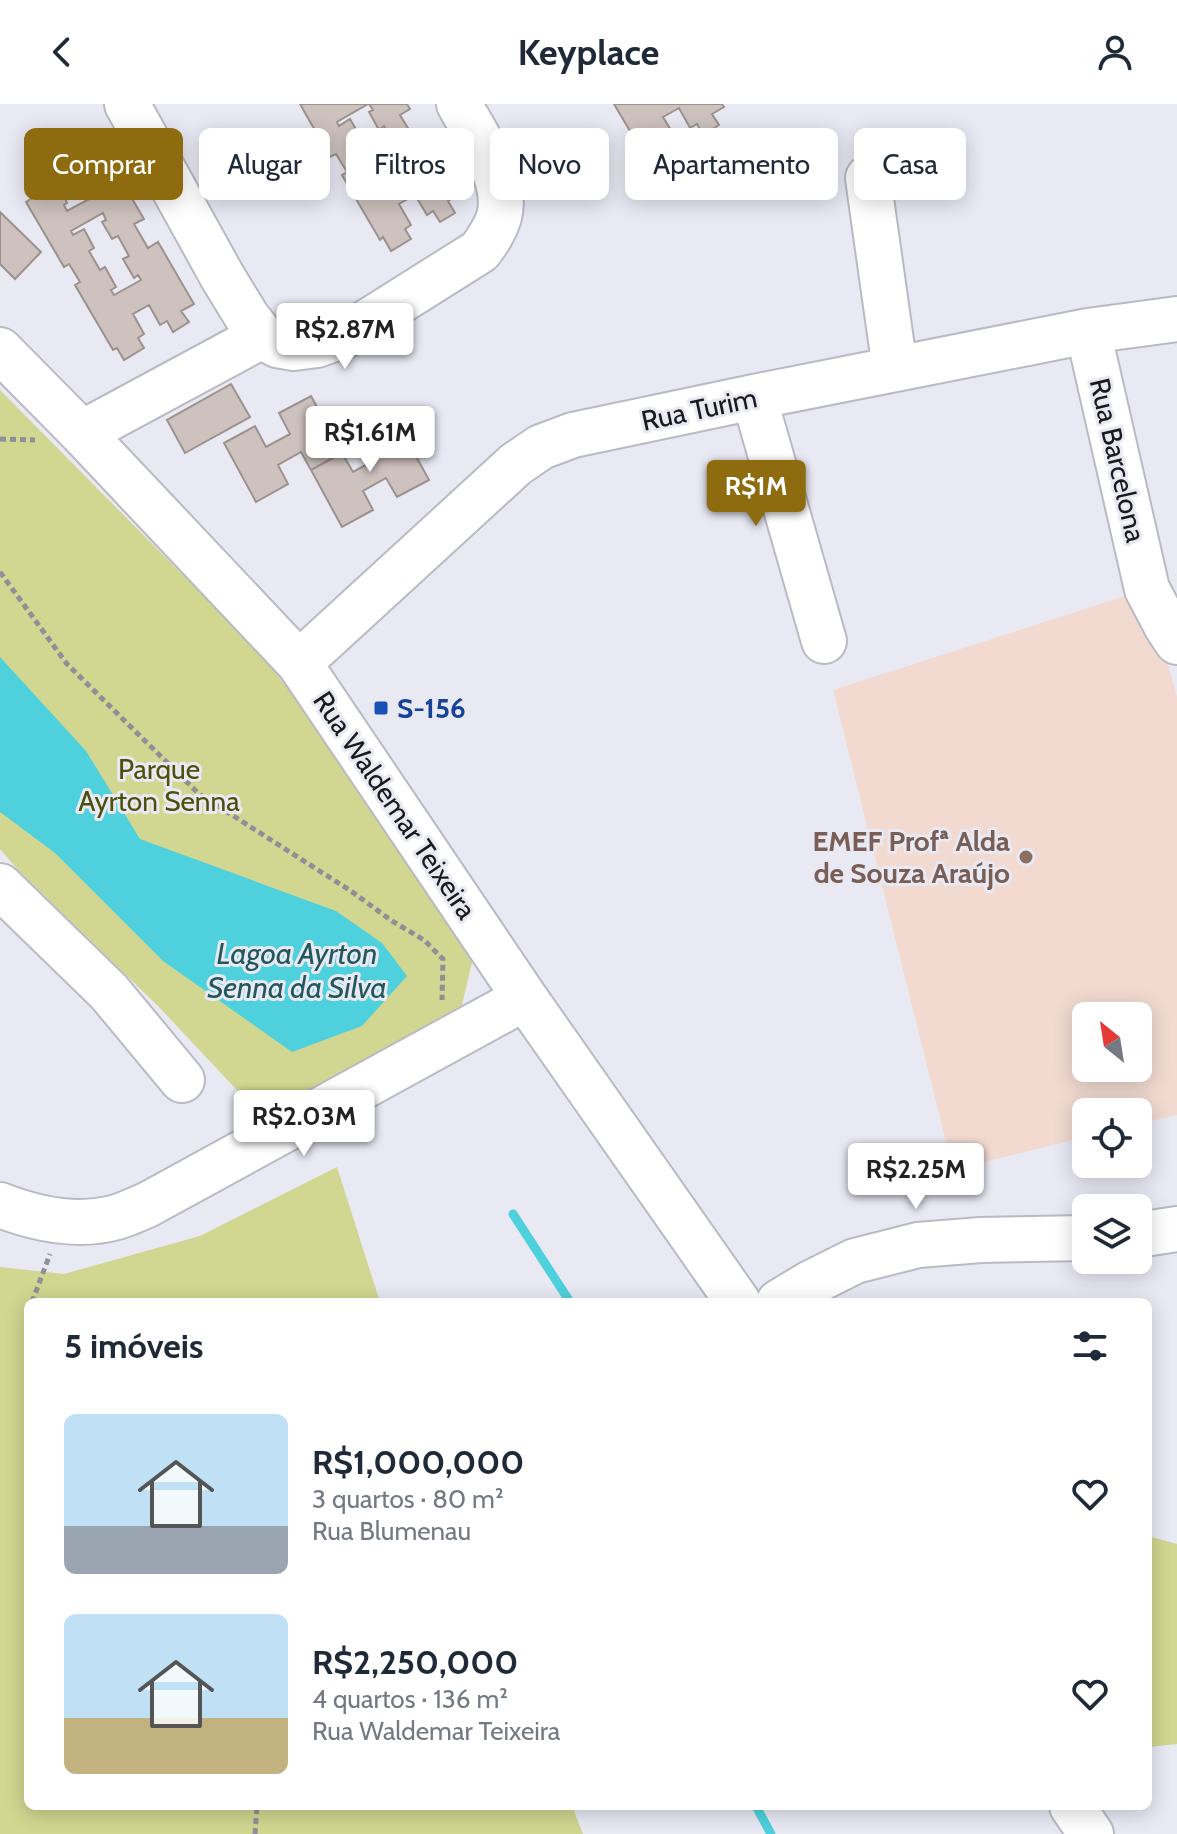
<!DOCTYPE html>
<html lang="pt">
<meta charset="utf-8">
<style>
body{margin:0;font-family:Cabin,sans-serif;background:#f2f2f3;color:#1f2937;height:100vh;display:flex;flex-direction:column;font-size:30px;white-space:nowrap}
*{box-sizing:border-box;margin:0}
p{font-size:26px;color:#747a83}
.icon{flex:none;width:44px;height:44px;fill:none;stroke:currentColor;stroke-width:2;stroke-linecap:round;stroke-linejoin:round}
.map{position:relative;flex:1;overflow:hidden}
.drawer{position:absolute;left:24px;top:1194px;width:1128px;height:512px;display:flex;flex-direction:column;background:#fff;border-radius:12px;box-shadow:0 4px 20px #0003}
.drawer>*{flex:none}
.guide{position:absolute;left:24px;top:24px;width:1130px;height:72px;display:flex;gap:16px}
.needle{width:52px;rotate:330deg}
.fabs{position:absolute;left:1072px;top:898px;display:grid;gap:16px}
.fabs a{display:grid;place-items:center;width:80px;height:80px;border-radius:12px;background:#fff;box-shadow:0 4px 20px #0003;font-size:40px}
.price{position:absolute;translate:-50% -68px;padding:0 18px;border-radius:8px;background:#fff;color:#222;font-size:26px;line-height:52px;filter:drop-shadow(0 2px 4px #0008)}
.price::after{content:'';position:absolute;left:50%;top:48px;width:24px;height:18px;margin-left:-12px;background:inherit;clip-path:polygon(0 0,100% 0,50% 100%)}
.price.on{background:#8e6b0e;color:#fff}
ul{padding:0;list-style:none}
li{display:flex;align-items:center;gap:24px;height:200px;padding:0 40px}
li span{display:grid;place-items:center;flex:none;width:224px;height:160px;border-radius:12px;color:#555}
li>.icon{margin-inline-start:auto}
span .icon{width:96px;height:96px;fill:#fffc;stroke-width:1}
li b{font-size:34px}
h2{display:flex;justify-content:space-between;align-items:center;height:96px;padding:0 40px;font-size:34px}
.tag{padding:0 28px;border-radius:12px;background:#fff;box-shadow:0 4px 20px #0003;font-size:28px;line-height:72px}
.tag.on{background:#8e6b0e;color:#fff}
header{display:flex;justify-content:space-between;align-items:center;height:104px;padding:0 40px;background:#fff;font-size:36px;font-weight:800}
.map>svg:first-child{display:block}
</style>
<header><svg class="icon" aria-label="back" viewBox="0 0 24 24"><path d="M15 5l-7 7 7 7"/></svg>Keyplace<svg class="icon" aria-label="person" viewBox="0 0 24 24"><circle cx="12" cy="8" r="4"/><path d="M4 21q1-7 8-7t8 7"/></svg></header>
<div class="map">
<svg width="1177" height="1730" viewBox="0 0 1177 1730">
<rect width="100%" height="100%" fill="#e8e9f3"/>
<path fill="#f2dad0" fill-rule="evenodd" d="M 1147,485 L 1177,593 L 1177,1011 L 1138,1020 L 1138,1008 L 1086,1008 L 1086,1033 L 953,1066 L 833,586 ZM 1086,912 L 1138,912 L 1138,964 L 1086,964 Z"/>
<path fill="#d1d690" d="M 0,286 L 261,550 L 296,595 L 473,854 L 462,901 L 263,1014 L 160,904 L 18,766 L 0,745 Z
M 337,1063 L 380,1198 L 28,1198 L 28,1702 L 572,1702 L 583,1730 L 0,1730 L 0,1163 L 64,1170 L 200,1132 Z
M 1148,1432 L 1177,1440 L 1177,1640 L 1148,1643 Z"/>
<path fill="#4fd1dd" d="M 0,553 L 86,647 L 140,735 L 336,807 L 382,839 L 407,872 L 362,922 L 292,948 L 163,857 L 55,749 L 0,708 Z"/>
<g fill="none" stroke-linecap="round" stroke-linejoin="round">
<path stroke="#4fd1dd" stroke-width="9" d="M 513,1110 L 570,1198
M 756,1702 L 771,1730"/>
</g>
<path fill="#cdc2bd" stroke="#9c928d" stroke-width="2" fill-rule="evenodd" d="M 300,0 L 368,0 L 337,18 L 339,22 L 350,15 L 361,34 L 356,37 L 366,56 L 372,53 L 383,73 L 378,76 L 381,82 L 407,66 L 405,62 L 401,64 L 390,45 L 396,42 L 384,22 L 379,26 L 369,8 L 373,6 L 369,0 L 407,0 L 410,5 L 400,11 L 414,34 L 424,28 L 460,90 L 448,97 L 455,109 L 440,118 L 433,107 L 427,111 L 415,91 L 399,100 L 411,121 L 405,125 L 411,135 L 391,147 L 383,133 L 380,136 L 342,71 L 347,68 L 336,50 L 330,53 Z
M 614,0 L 722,0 L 724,3 L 712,10 L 719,21 L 703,31 L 697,20 L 690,24 L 679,4 L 663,13 L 675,33 L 668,37 L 674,47 L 654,59 L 647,47 L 643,49 Z
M 91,45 L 98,58 L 107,52 L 144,115 L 134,120 L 148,144 L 158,138 L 194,200 L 181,207 L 189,218 L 173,228 L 167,217 L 160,221 L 149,201 L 133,210 L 144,230 L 138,234 L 144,244 L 124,256 L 117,244 L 113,246 L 75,181 L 80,178 L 69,160 L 64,163 L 26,98 L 32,94 L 26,83 L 46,72 L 52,82 L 59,78 L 66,91 L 64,92 L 67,99 L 64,101 L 67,107 L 93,93 L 90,88 L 86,91 L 74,70 L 80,66 L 73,55 ZM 103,109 L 106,116 L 102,118 L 112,135 L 118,132 L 129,152 L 123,155 L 134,174 L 138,171 L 141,176 L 114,191 L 111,186 L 116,183 L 105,163 L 100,166 L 89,147 L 94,144 L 84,125 L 73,131 L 71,127 Z
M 0,108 L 41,148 L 15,175 L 0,160 Z
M 231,280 L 250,313 L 185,349 L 167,316 Z
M 311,292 L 342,349 L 311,366 L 301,348 L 278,361 L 288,380 L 256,398 L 224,339 L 255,322 L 266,343 L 290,330 L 279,309 Z
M 397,317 L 429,376 L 397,393 L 386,374 L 363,387 L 373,406 L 342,423 L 311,366 L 342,349 L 353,368 L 375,356 L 364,335 Z"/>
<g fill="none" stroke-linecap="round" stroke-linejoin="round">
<g stroke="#b9bac4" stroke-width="48">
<path id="minor" d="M 127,0 L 222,172 L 247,213 L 262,232 L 277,241 L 294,244 L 317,241 L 348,230 L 480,147 C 488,136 495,126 499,113 C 509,76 476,31 459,0
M 868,74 L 895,265
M 1088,227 L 1147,485 L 1167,523 L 1177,538
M 0,246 L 82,329 L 299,559 L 525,894 L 738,1198
M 754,293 L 824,537
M 82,329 L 262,232
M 299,559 L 516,360 L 541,343 L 573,331 L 754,293 L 1088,227 L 1177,215
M 0,782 L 109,888 L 182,976
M 0,1101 C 36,1115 78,1124 117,1113 C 127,1110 137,1105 147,1101 L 525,894
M 1138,1131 L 1177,1125
M 779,1198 L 809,1180 L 855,1157 L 918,1141 L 981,1136 L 1086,1134
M 1072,1702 L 1091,1730"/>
</g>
<path stroke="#8f9097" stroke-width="5" stroke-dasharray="6 4" stroke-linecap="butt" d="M 0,335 L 35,336
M 0,468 L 67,560 L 199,690 L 351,787 L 392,817 L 424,836 L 443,855 L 442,896
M 32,1198 L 50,1150
M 28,1207 L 28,1209
M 255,1730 L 257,1702"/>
<use href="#minor" stroke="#fff" stroke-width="44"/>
</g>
<rect fill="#1a4fb4" stroke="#e8e9f3" stroke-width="3" x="373" y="596" width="16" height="16" rx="4"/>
<circle fill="#8d6e63" stroke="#e8e9f3" stroke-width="3" cx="1026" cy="753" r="8"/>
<g text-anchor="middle" stroke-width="6" stroke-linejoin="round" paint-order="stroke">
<g font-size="28" fill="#191a1d" stroke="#e8e9f3">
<text transform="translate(699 305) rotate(-12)" y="10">Rua Turim</text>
<text transform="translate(1118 356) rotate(77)" y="10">Rua Barcelona</text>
<text transform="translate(395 701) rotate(56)" y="10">Rua Waldemar Teixeira</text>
</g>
<g font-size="28" font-weight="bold" fill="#164399" stroke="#e8e9f3" text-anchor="start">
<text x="397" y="614">S-156</text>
</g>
<g font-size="28" fill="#4d500b" stroke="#e8e9f3">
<text x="159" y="675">Parque<tspan x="159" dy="32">Ayrton Senna</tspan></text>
</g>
<g font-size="28" font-weight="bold" fill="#785e54" stroke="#e8e9f3" text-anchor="end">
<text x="1010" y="747">EMEF Profª Alda<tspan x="1010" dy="32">de Souza Araújo</tspan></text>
</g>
<g font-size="30" font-style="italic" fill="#21575d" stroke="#e8e9f3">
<text x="297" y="860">Lagoa Ayrton<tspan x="297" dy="34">Senna da Silva</tspan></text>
</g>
</g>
</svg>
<div class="fabs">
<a><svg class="needle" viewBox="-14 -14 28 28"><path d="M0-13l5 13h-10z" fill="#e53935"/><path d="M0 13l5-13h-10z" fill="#747a83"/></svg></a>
<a><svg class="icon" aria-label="locate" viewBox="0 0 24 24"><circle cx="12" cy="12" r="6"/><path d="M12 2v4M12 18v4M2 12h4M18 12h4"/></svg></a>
<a><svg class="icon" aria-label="layers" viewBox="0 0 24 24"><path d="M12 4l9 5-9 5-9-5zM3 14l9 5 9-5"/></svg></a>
</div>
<b class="price" style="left:345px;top:267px">R$2.87M</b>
<b class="price" style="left:370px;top:370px">R$1.61M</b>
<b class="price on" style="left:756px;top:424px">R$1M</b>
<b class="price" style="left:304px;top:1054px">R$2.03M</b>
<b class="price" style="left:916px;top:1107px">R$2.25M</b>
<div class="guide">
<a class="tag on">Comprar</a>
<a class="tag">Alugar</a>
<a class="tag">Filtros</a>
<a class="tag">Novo</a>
<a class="tag">Apartamento</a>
<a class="tag">Casa</a>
</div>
<section class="drawer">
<h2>5 imóveis<svg class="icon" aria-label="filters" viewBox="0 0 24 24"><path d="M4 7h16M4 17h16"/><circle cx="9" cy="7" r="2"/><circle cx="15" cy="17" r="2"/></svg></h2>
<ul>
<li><span style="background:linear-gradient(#bfe0f5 70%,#9aa5b1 0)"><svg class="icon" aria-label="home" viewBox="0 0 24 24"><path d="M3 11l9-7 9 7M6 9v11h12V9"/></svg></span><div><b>R$1,000,000</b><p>3 quartos · 80 m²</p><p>Rua Blumenau</p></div><svg class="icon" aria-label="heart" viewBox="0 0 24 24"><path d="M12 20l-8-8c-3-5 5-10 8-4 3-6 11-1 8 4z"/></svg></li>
<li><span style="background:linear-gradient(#bfe0f5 65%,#c2b280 0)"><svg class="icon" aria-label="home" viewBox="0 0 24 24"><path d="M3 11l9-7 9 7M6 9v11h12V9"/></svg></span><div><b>R$2,250,000</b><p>4 quartos · 136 m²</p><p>Rua Waldemar Teixeira</p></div><svg class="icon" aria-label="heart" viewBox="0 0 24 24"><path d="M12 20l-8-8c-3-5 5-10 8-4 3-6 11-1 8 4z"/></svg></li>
</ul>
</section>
</div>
